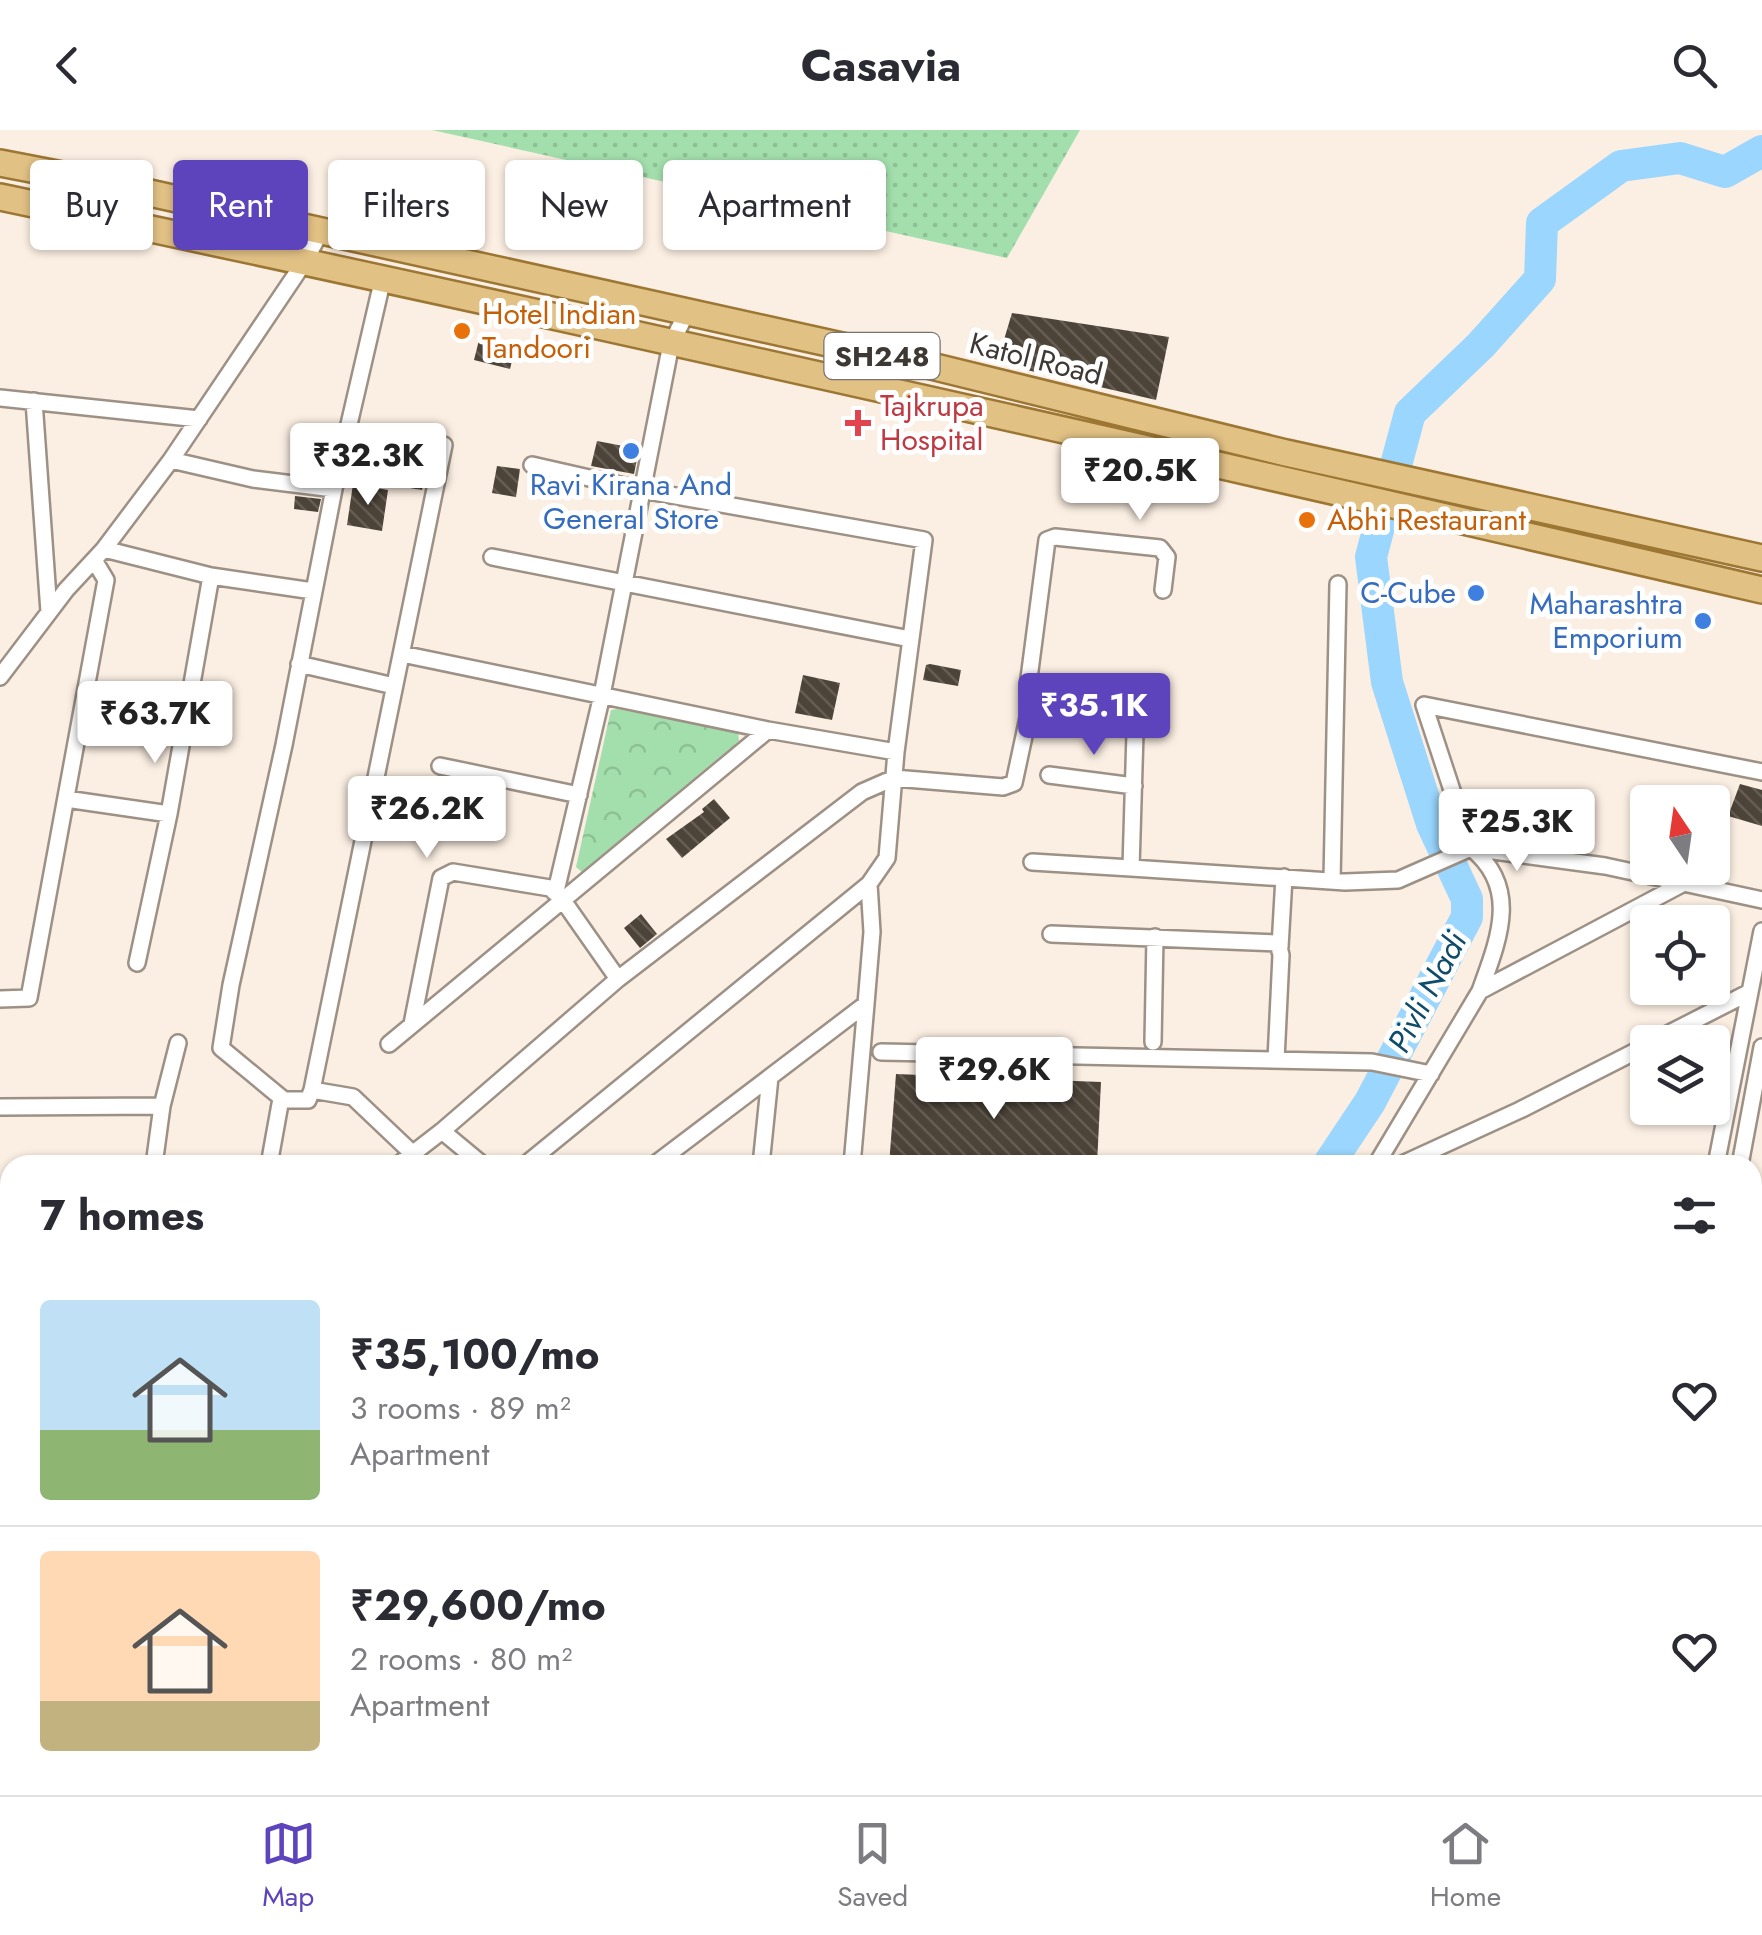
<!DOCTYPE html>
<meta charset="utf-8">
<style>
body{margin:0;font-family:Jost,sans-serif;background:#f7f7f7;color:#2b2b33;height:100vh;display:flex;flex-direction:column;font-size:38px;white-space:nowrap}
*{box-sizing:border-box;margin:0}
p{font-size:32px;color:#7c7c81}
.icon{flex:none;width:55px;height:55px;fill:none;stroke:currentColor;stroke-width:2;stroke-linecap:round;stroke-linejoin:round}
.map{position:relative;flex:1;overflow:hidden}
.panel{position:absolute;left:0px;top:1025px;width:1762px;height:640px;display:flex;flex-direction:column;background:#fff;border-radius:30px 30px 0 0;box-shadow:0 2px 8px #0004}
.panel>*{flex:none}
.guide{position:absolute;left:30px;top:30px;width:1000px;height:90px;display:flex;gap:20px}
.needle{width:65px;rotate:347deg}
.buttons{position:absolute;left:1630px;top:655px;display:grid;gap:20px}
.buttons a{display:grid;place-items:center;width:100px;height:100px;border-radius:10px;background:#fff;box-shadow:0 2px 8px #0004;font-size:50px}
.price{position:absolute;translate:-50% -85px;padding:0 22px;border-radius:10px;background:#fff;color:#222;font-size:32px;line-height:65px;filter:drop-shadow(0 2px 5px #0008)}
.price::after{content:'';position:absolute;left:50%;top:60px;width:30px;height:22px;margin-left:-15px;background:inherit;clip-path:polygon(0 0,100% 0,50% 100%)}
.price.on{background:#5d44bc;color:#fff}
ul{padding:0;list-style:none}
li{display:flex;align-items:center;gap:30px;height:250px;padding:0 40px}
li+li{border-top:2px solid #e1e1e2}
li span{display:grid;place-items:center;flex:none;width:280px;height:200px;border-radius:10px;color:#555}
li>.icon{margin-inline-start:auto}
span .icon{width:120px;height:120px;fill:#fffc;stroke-width:1}
li b{font-size:42px}
h2{display:flex;justify-content:space-between;align-items:center;height:120px;padding:0 40px;font-size:42px}
.tag{padding:0 35px;border-radius:10px;background:#fff;box-shadow:0 2px 8px #0004;font-size:35px;line-height:90px}
.tag.on{background:#5d44bc;color:#fff}
header{display:flex;justify-content:space-between;align-items:center;height:130px;padding:0 40px;background:#fff;font-size:45px;font-weight:700}
.tabs{display:flex;justify-content:space-around;align-items:center;height:140px;border-top:2px solid #e1e1e2;background:#fff;font-size:28px;color:#7c7c81}
.tabs a{display:grid;justify-items:center;gap:5px}
.tabs .on{color:#5d44bc}
.map>svg:first-child{display:block}
</style>
<header><svg class="icon" aria-label="back" viewBox="0 0 24 24"><path d="M15 5l-7 7 7 7"/></svg>Casavia<svg class="icon" aria-label="search" viewBox="0 0 24 24"><circle cx="10" cy="10" r="6"/><path d="M15 15l6 6"/></svg></header>
<div class="map">
<svg width="1762" height="1665" viewBox="0 0 1762 1665">
<defs>
<pattern id="grass-dots" width="8" height="8" patternUnits="userSpaceOnUse" patternTransform="scale(2.5)"><rect width="8" height="8" fill="#a3dfac"/><path d="M2 2h.1M6 6h.1" fill="none" stroke="#8dc094" stroke-width="1.8" stroke-linecap="round"/></pattern>
<pattern id="forest-crowns" width="20" height="18" patternUnits="userSpaceOnUse" patternTransform="scale(2.5)"><rect width="20" height="18" fill="#a3dfac"/><path d="M2 6a3 3 0 1 1 6 0M12 15a3 3 0 1 1 6 0" fill="none" stroke="#8dc094"/></pattern>
<pattern id="building-back-hatch" width="6" height="6" patternUnits="userSpaceOnUse" patternTransform="scale(2.5)"><rect width="6" height="6" fill="#4d4439"/><path d="M-1 5l2 2M0 0l6 6M5-1l2 2" fill="none" stroke="#655d54"/></pattern>
</defs>
<rect width="100%" height="100%" fill="#fbeee2"/>
<path fill="url(#grass-dots)" d="M 432,0 L 1080,0 L 1007,128 Z"/>
<path fill="url(#forest-crowns)" d="M 617,579 L 738,602 L 739,611 L 582,742 L 576,737 L 611,580 Z
M 1413,1655 L 1482,1655 L 1489,1665 L 1415,1665 Z"/>
<g fill="none" stroke-linecap="round" stroke-linejoin="round">
<path stroke="#9ad6fd" stroke-width="32" d="M 1396,335 L 1410,283 L 1481,215 L 1540,149 L 1542,93 L 1621,36 L 1680,28 L 1725,42 L 1762,21
M 1328,1035 L 1370,972 L 1467,787 L 1467,769 L 1432,694 L 1387,552 L 1371,427 L 1381,389
M 1050,1665 L 1054,1655"/>
</g>
<path fill="url(#building-back-hatch)" d="M 1012,183 L 1169,207 L 1156,270 L 997,233 Z
M 480,206 L 516,214 L 510,239 L 474,230 Z
M 597,311 L 639,319 L 634,344 L 591,336 Z
M 401,336 L 426,340 L 422,360 L 398,356 Z
M 497,336 L 520,339 L 516,367 L 492,363 Z
M 353,354 L 388,360 L 382,401 L 347,395 Z
M 295,366 L 321,369 L 318,382 L 294,379 Z
M 930,534 L 961,540 L 958,556 L 923,550 L 926,535 Z
M 803,545 L 840,553 L 832,590 L 795,583 Z
M 1740,654 L 1762,660 L 1762,696 L 1728,686 Z
M 714,669 L 730,688 L 682,728 L 666,709 L 704,682 L 702,679 Z
M 641,784 L 657,804 L 640,818 L 624,798 Z
M 896,944 L 1101,952 L 1097,1035 L 889,1035 Z"/>
<g fill="none" stroke-linecap="round" stroke-linejoin="round">
<g stroke="#9d9186" stroke-width="20">
<path id="street" d="M 0,268 L 199,289
M 34,271 L 49,482
M 171,330 L 253,349 L 334,359
M 104,419 L 211,446 L 313,461
M 492,427 L 910,509
M 1163,460 L 1167,427 L 1160,418 L 1055,407 L 1047,410 L 1028,556 L 1029,583 L 1133,561 L 1136,569 L 1131,738 L 1345,752 L 1398,750 L 1471,718 L 1605,736 L 1762,770
M 402,524 L 768,600 L 896,622
M 299,534 L 394,556
M 0,547 L 66,460 L 104,419 L 171,330 L 305,131 L 321,101
M 440,636 L 579,665
M 1049,645 L 1134,656
M 66,669 L 169,684
M 1032,732 L 1131,738
M 1332,751 L 1338,454
M 556,761 L 602,565 L 671,214 L 687,182
M 1051,804 L 1278,813 L 1281,825 L 1276,930
M 1280,817 L 1284,747
M 137,833 L 169,684 L 211,446
M 618,849 L 862,662 L 894,648 L 1003,657 L 1014,653 L 1029,583
M 1480,861 C 1498,811 1521,758 1471,718 L 1424,575 L 1762,642
M 0,869 L 29,868 L 106,450 L 94,430
M 412,894 L 441,748 L 453,742 L 550,758 L 562,769 L 618,849 L 442,1001
M 1153,912 L 1155,807
M 1652,912 L 1750,862
M 389,914 L 768,600
M 881,922 L 1372,932 L 1431,944
M 312,960 L 353,967 L 412,1023
M 284,970 L 221,918 L 231,855 L 284,615 L 334,359 L 383,148
M 0,977 L 162,976
M 154,1035 L 162,976 L 178,913
M 269,1035 L 280,974 L 284,970 L 308,970 L 312,960 L 444,315
M 398,1035 L 442,1001 L 483,1035
M 525,1035 L 869,754 L 887,728 L 896,622 L 924,410 L 642,360 L 532,335
M 654,1035 L 770,947
M 761,1035 L 770,947 L 866,874 L 872,802 L 869,754
M 852,1035 L 866,874
M 1376,1035 L 1480,861 L 1682,754
M 1400,1035 L 1520,980 L 1648,915
M 1716,1035 L 1762,801
M 1740,1035 L 1762,917
M 0,1088 L 10,1088
M 0,1206 L 10,1205
M 1752,1246 L 1762,1245
M 1752,1353 L 1762,1352
M 0,1411 L 10,1398
M 1752,1452 L 1762,1451
M 0,1518 L 10,1507
M 0,1543 L 10,1554
M 1752,1561 L 1762,1562
M 1703,1655 L 1704,1665
M 213,1665 L 230,1655
M 340,1665 L 342,1655
M 446,1665 L 448,1655
M 516,1665 L 534,1655
M 547,1665 L 550,1655
M 648,1665 L 650,1655
M 744,1665 L 746,1655
M 784,1665 L 788,1655
M 895,1665 L 898,1655
M 1010,1665 L 1014,1655
M 1091,1665 L 1095,1655
M 1228,1665 L 1233,1655
M 1368,1665 L 1373,1655"/>
</g>
<g stroke="#9c7633" stroke-width="30">
<path id="primary" d="M 0,33 L 109,54 L 923,234 L 1286,323 L 1762,428
M 0,67 C 589,191 1176,324 1762,460"/>
</g>
<use href="#street" stroke="#fff" stroke-width="15"/>
<use href="#primary" stroke="#e2c185" stroke-width="25"/>
</g>
<g fill="#e8710a" stroke="#fff" stroke-width="4">
<circle cx="462" cy="201" r="10"/>
<circle cx="1307" cy="390" r="10"/>
</g>
<path fill="#e0444e" stroke="#fff" stroke-width="4" d="M853 278h10v10h10v10h-10v10h-10v-10h-10v-10h10z"/>
<g fill="#3f7fe0" stroke="#fff" stroke-width="4">
<circle cx="631" cy="321" r="10"/>
<circle cx="1476" cy="463" r="10"/>
<circle cx="1703" cy="491" r="10"/>
</g>
<g text-anchor="middle" stroke-width="10" stroke-linejoin="round" paint-order="stroke">
<rect fill="#fff" stroke="#777470" stroke-width="2.5" x="824.5" y="203" width="115" height="46" rx="8"/>
<g font-size="28" font-weight="bold" fill="#3d3833">
<text x="882" y="236">SH248</text>
</g>
<g font-size="30" fill="#c56008" stroke="#fff" text-anchor="start">
<text x="482" y="194">Hotel Indian<tspan x="482" dy="34">Tandoori</tspan></text>
<text x="1327" y="400">Abhi Restaurant</text>
</g>
<g font-size="30" fill="#3d3833" stroke="#fff">
<text transform="translate(1036 229) rotate(14)" y="10">Katol Road</text>
</g>
<g font-size="30" fill="#be3a42" stroke="#fff" text-anchor="start">
<text x="880" y="286">Tajkrupa<tspan x="880" dy="34">Hospital</tspan></text>
</g>
<g font-size="30" fill="#366cbe" stroke="#fff" text-anchor="end">
<text x="631" y="365" text-anchor="middle">Ravi Kirana And<tspan x="631" dy="34">General Store</tspan></text>
<text x="1456" y="473">C-Cube</text>
<text x="1683" y="484">Maharashtra<tspan x="1683" dy="34">Emporium</tspan></text>
</g>
<g font-size="32" font-style="italic" fill="#0f4c6c" stroke="#fff">
<text transform="translate(1427 862) rotate(-62)" y="11">Pivli Nadi</text>
</g>
</g>
</svg>
<div class="buttons">
<a><svg class="needle" viewBox="-14 -14 28 28"><path d="M0-13l5 13h-10z" fill="#e53935"/><path d="M0 13l5-13h-10z" fill="#7c7c81"/></svg></a>
<a><svg class="icon" aria-label="locate" viewBox="0 0 24 24"><circle cx="12" cy="12" r="6"/><path d="M12 2v4M12 18v4M2 12h4M18 12h4"/></svg></a>
<a><svg class="icon" aria-label="layers" viewBox="0 0 24 24"><path d="M12 4l9 5-9 5-9-5zM3 14l9 5 9-5"/></svg></a>
</div>
<b class="price" style="left:368px;top:378px">₹32.3K</b>
<b class="price" style="left:1140px;top:393px">₹20.5K</b>
<b class="price on" style="left:1094px;top:628px">₹35.1K</b>
<b class="price" style="left:155px;top:636px">₹63.7K</b>
<b class="price" style="left:427px;top:731px">₹26.2K</b>
<b class="price" style="left:1517px;top:744px">₹25.3K</b>
<b class="price" style="left:994px;top:992px">₹29.6K</b>
<div class="guide">
<a class="tag">Buy</a>
<a class="tag on">Rent</a>
<a class="tag">Filters</a>
<a class="tag">New</a>
<a class="tag">Apartment</a>
</div>
<section class="panel">
<h2>7 homes<svg class="icon" aria-label="filters" viewBox="0 0 24 24"><path d="M4 7h16M4 17h16"/><circle cx="9" cy="7" r="2"/><circle cx="15" cy="17" r="2"/></svg></h2>
<ul>
<li><span style="background:linear-gradient(#bfe0f5 65%,#8fb573 0)"><svg class="icon" aria-label="home" viewBox="0 0 24 24"><path d="M3 11l9-7 9 7M6 9v11h12V9"/></svg></span><div><b>₹35,100/mo</b><p>3 rooms · 89 m²</p><p>Apartment</p></div><svg class="icon" aria-label="heart" viewBox="0 0 24 24"><path d="M12 20l-8-8c-3-5 5-10 8-4 3-6 11-1 8 4z"/></svg></li>
<li><span style="background:linear-gradient(#ffd9b3 75%,#c2b280 0)"><svg class="icon" aria-label="home" viewBox="0 0 24 24"><path d="M3 11l9-7 9 7M6 9v11h12V9"/></svg></span><div><b>₹29,600/mo</b><p>2 rooms · 80 m²</p><p>Apartment</p></div><svg class="icon" aria-label="heart" viewBox="0 0 24 24"><path d="M12 20l-8-8c-3-5 5-10 8-4 3-6 11-1 8 4z"/></svg></li>
</ul>
</section>
</div>
<nav class="tabs">
<a class="on"><svg class="icon" aria-label="map" viewBox="0 0 24 24"><path d="M3 6l6-2 6 2 6-2v14l-6 2-6-2-6 2zM9 4v14M15 6v14"/></svg>Map</a>
<a><svg class="icon" aria-label="saved" viewBox="0 0 24 24"><path d="M7 4h10v16l-5-4-5 4z"/></svg>Saved</a>
<a><svg class="icon" aria-label="home" viewBox="0 0 24 24"><path d="M3 11l9-7 9 7M6 9v11h12V9"/></svg>Home</a>
</nav>
